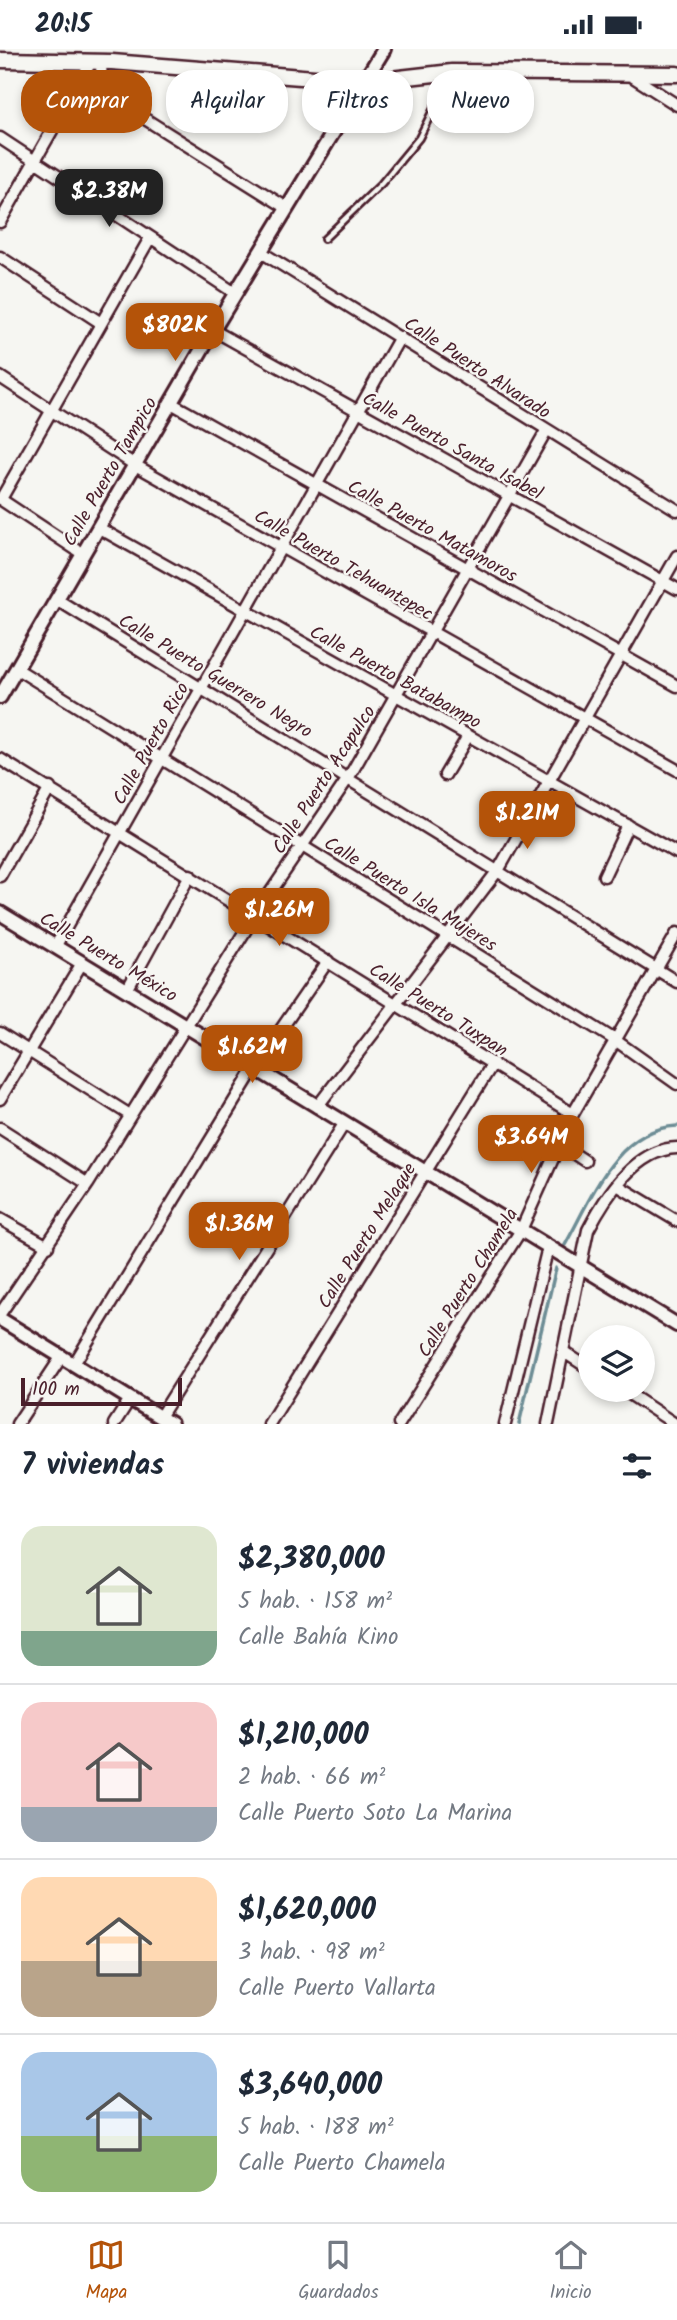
<!DOCTYPE html>
<html lang="es">
<meta charset="utf-8">
<style>
body{margin:0;font-family:Kalam,sans-serif;background:#f6f6f7;color:#1f2937;height:100vh;display:flex;flex-direction:column;font-size:26px;white-space:nowrap}
*{box-sizing:border-box;margin:0}
p{font-size:23px;color:#747a83}
.icon{flex:none;width:38px;height:38px;fill:none;stroke:currentColor;stroke-width:2;stroke-linecap:round;stroke-linejoin:round}
.map{position:relative;height:1375px;overflow:hidden}
.panel{display:flex;flex-direction:column;background:#fff;flex:1}
.panel>*{flex:none}
.top-card{position:absolute;left:21px;top:21px;width:635px;height:63px;display:flex;gap:14px}
.tools{position:absolute;left:578px;top:1276px;display:grid;gap:14px}
.tools a{display:grid;place-items:center;width:77px;height:77px;border-radius:50%;background:#fff;box-shadow:0 4px 10px #0003;font-size:35px}
.scale{position:absolute;left:21px;bottom:18px;width:161px;box-sizing:border-box;padding-left:7px;border:4px solid #4a1f2b;border-top:0;font-size:19px;line-height:24px;white-space:nowrap;color:#4a1f2b;-webkit-text-stroke:5px #f6f6f2;paint-order:stroke}
.price{position:absolute;translate:-50% -60px;padding:0 16px;border-radius:14px;background:#b45309;color:#fff;font-size:23px;line-height:46px;filter:drop-shadow(0 2px 4px #0008)}
.price::after{content:'';position:absolute;left:50%;top:42px;width:21px;height:16px;margin-left:-10px;background:inherit;clip-path:polygon(0 0,100% 0,50% 100%)}
.price.selected{background:#222;color:#fff}
ul{padding:0;list-style:none}
li{display:flex;align-items:center;gap:21px;height:175px;padding:0 21px}
li+li{border-top:2px solid #e0e1e3}
li span{display:grid;place-items:center;flex:none;width:196px;height:140px;border-radius:21px;color:#555}
li>.icon{margin-inline-start:auto}
span .icon{width:84px;height:84px;fill:#fffc;stroke-width:1}
li b{font-size:30px}
h2{display:flex;justify-content:space-between;align-items:center;height:84px;padding:0 21px;font-size:30px}
.pill{padding:0 24px;border-radius:28px;background:#fff;box-shadow:0 4px 10px #0003;font-size:24px;line-height:63px}
.pill.selected{background:#b45309;color:#fff}
.status{display:flex;justify-content:space-between;align-items:center;height:49px;padding:0 35px;background:#fff;direction:ltr}
.status svg{height:19px;fill:currentColor}
.dock{display:flex;justify-content:space-around;align-items:center;height:98px;border-top:2px solid #e0e1e3;background:#fff;font-size:19px;color:#747a83}
.dock a{display:grid;justify-items:center;gap:4px}
.dock .selected{color:#b45309}
.map>svg:first-child{display:block}
</style>
<div class="status"><b>20:15</b><svg viewBox="0 0 49 12"><path d="M0 12V9h3v3zM5 12V6h3v6zM10 12V3h3v9zM15 12V0h3v12zM26 1h20v11H26zM47 4h2v5h-2z"/></svg></div>
<div class="map">
<svg width="677" height="1375" viewBox="0 0 677 1375">
<rect width="100%" height="100%" fill="#f6f6f2"/>
<filter id="ink" filterUnits="userSpaceOnUse"><feTurbulence type="fractalNoise" baseFrequency=".0143" numOctaves="2"/><feDisplacementMap in="SourceGraphic" scale="14" xChannelSelector="R" yChannelSelector="G"/><feConvolveMatrix kernelMatrix="1 2 1 2 8 2 1 2 1" color-interpolation-filters="sRGB"/></filter>
<g filter="url(#ink)">
<g fill="none" stroke-linecap="round" stroke-linejoin="round">
<path stroke="#6d8d95" stroke-width="3.5" d="M 565,1196 C 591,1150 616,1080 677,1077
M 519,1375 L 556,1219"/>
<g stroke="#4a1f2b" stroke-width="10">
<path id="lane" d="M 324,190 L 381,135 L 419,89 L 450,27"/>
</g>
<g stroke="#4a1f2b" stroke-width="15">
<path id="street" d="M 101,13 L 102,36 L 110,48 L 287,159
M 630,26 L 677,56
M 0,89 L 235,244
M 0,173 L 91,13
M 261,203 L 677,461
M 0,208 L 101,274
M 213,281 L 677,540
M 0,328 L 135,416 L 677,721
M 171,354 L 677,637
M 0,450 L 83,505
M 1,450 L 150,189
M 99,479 L 677,804
M 56,550 L 677,933
M 17,620 L 615,991 L 677,1035
M 0,710 L 573,1065
M 445,726 L 468,687
M 0,827 L 50,739
M 604,827 L 628,776
M 55,898 L 400,288
M 127,941 L 190,826
M 0,984 L 130,1066
M 0,1050 L 82,914
M 317,1058 L 499,820 L 677,507
M 0,1079 L 88,1135
M 561,1096 L 585,1112
M 617,1136 L 677,1172
M 0,1170 L 48,1197
M 0,1265 L 88,1135 L 255,866 L 349,728 L 546,382
M 564,1303 L 590,1320
M 74,1315 L 255,1018 L 328,912
M 622,1340 L 675,1375
M 160,1368 L 344,1075
M 17,1375 L 62,1307
M 114,1375 L 130,1350
M 269,1375 L 493,1014
M 399,1375 L 521,1181 L 573,1065 L 677,884
M 505,1375 L 548,1198
M 548,1375 L 588,1181 C 605,1148 636,1100 677,1099"/>
</g>
<g stroke="#4a1f2b" stroke-width="18">
<path id="secondary" d="M 0,648 L 213,281 L 384,0
M 0,864 L 677,1276
M 0,1270 L 171,1375"/>
</g>
<g stroke="#4a1f2b" stroke-width="19">
<path id="primary" d="M 0,11 L 112,13 L 364,33 L 452,23 L 677,25"/>
</g>
<use href="#lane" stroke="#f6f6f2" stroke-width="4.5"/>
<use href="#street" stroke="#f6f6f2" stroke-width="10"/>
<use href="#secondary" stroke="#f6f6f2" stroke-width="12"/>
<use href="#primary" stroke="#f6f6f2" stroke-width="14"/>
</g>
</g>
<g text-anchor="middle" stroke-width="5" stroke-linejoin="round" paint-order="stroke">
<g font-size="19" fill="#4a1f2b" stroke="#f6f6f2">
<text transform="translate(478 318) rotate(33)" y="7">Calle Puerto Alvarado</text>
<text transform="translate(453 396) rotate(29)" y="7">Calle Puerto Santa Isabel</text>
<text transform="translate(109 422) rotate(-60)" y="7">Calle Puerto Tampico</text>
<text transform="translate(433 481) rotate(29)" y="7">Calle Puerto Matamoros</text>
<text transform="translate(344 515) rotate(30)" y="7">Calle Puerto Tehuantepec</text>
<text transform="translate(216 626) rotate(31)" y="7">Calle Puerto Guerrero Negro</text>
<text transform="translate(396 627) rotate(29)" y="7">Calle Puerto Batabampo</text>
<text transform="translate(150 694) rotate(-61)" y="7">Calle Puerto Rico</text>
<text transform="translate(323 730) rotate(-57)" y="7">Calle Puerto Acapulco</text>
<text transform="translate(411 844) rotate(32)" y="7">Calle Puerto Isla Mujeres</text>
<text transform="translate(109 907) rotate(31)" y="7">Calle Puerto México</text>
<text transform="translate(439 960) rotate(32)" y="7">Calle Puerto Tuxpan</text>
<text transform="translate(366 1186) rotate(-58)" y="7">Calle Puerto Melaque</text>
<text transform="translate(467 1233) rotate(-58)" y="7">Calle Puerto Chamela</text>
</g>
</g>
</svg>
<div class="tools">
<a><svg class="icon" aria-label="layers" viewBox="0 0 24 24"><path d="M12 4l9 5-9 5-9-5zM3 14l9 5 9-5"/></svg></a>
</div>
<div class="scale">100 m</div>
<b class="price selected" style="left:109px;top:180px">$2.38M</b>
<b class="price" style="left:175px;top:314px">$802K</b>
<b class="price" style="left:527px;top:802px">$1.21M</b>
<b class="price" style="left:279px;top:899px">$1.26M</b>
<b class="price" style="left:252px;top:1036px">$1.62M</b>
<b class="price" style="left:531px;top:1126px">$3.64M</b>
<b class="price" style="left:239px;top:1213px">$1.36M</b>
<div class="top-card">
<a class="pill selected">Comprar</a>
<a class="pill">Alquilar</a>
<a class="pill">Filtros</a>
<a class="pill">Nuevo</a>
</div>
</div>
<section class="panel">
<h2>7 viviendas<svg class="icon" aria-label="filters" viewBox="0 0 24 24"><path d="M4 7h16M4 17h16"/><circle cx="9" cy="7" r="2"/><circle cx="15" cy="17" r="2"/></svg></h2>
<ul>
<li><span style="background:linear-gradient(#dfe7d0 75%,#7fa58c 0)"><svg class="icon" aria-label="home" viewBox="0 0 24 24"><path d="M3 11l9-7 9 7M6 9v11h12V9"/></svg></span><div><b>$2,380,000</b><p>5 hab. · 158 m²</p><p>Calle Bahía Kino</p></div></li>
<li><span style="background:linear-gradient(#f6c9c9 75%,#9aa5b1 0)"><svg class="icon" aria-label="home" viewBox="0 0 24 24"><path d="M3 11l9-7 9 7M6 9v11h12V9"/></svg></span><div><b>$1,210,000</b><p>2 hab. · 66 m²</p><p>Calle Puerto Soto La Marina</p></div></li>
<li><span style="background:linear-gradient(#ffd9b3 60%,#b9a48a 0)"><svg class="icon" aria-label="home" viewBox="0 0 24 24"><path d="M3 11l9-7 9 7M6 9v11h12V9"/></svg></span><div><b>$1,620,000</b><p>3 hab. · 98 m²</p><p>Calle Puerto Vallarta</p></div></li>
<li><span style="background:linear-gradient(#a9c7e8 60%,#8fb573 0)"><svg class="icon" aria-label="home" viewBox="0 0 24 24"><path d="M3 11l9-7 9 7M6 9v11h12V9"/></svg></span><div><b>$3,640,000</b><p>5 hab. · 188 m²</p><p>Calle Puerto Chamela</p></div></li>
</ul>
</section>
<nav class="dock">
<a class="selected"><svg class="icon" aria-label="map" viewBox="0 0 24 24"><path d="M3 6l6-2 6 2 6-2v14l-6 2-6-2-6 2zM9 4v14M15 6v14"/></svg>Mapa</a>
<a><svg class="icon" aria-label="saved" viewBox="0 0 24 24"><path d="M7 4h10v16l-5-4-5 4z"/></svg>Guardados</a>
<a><svg class="icon" aria-label="home" viewBox="0 0 24 24"><path d="M3 11l9-7 9 7M6 9v11h12V9"/></svg>Inicio</a>
</nav>
